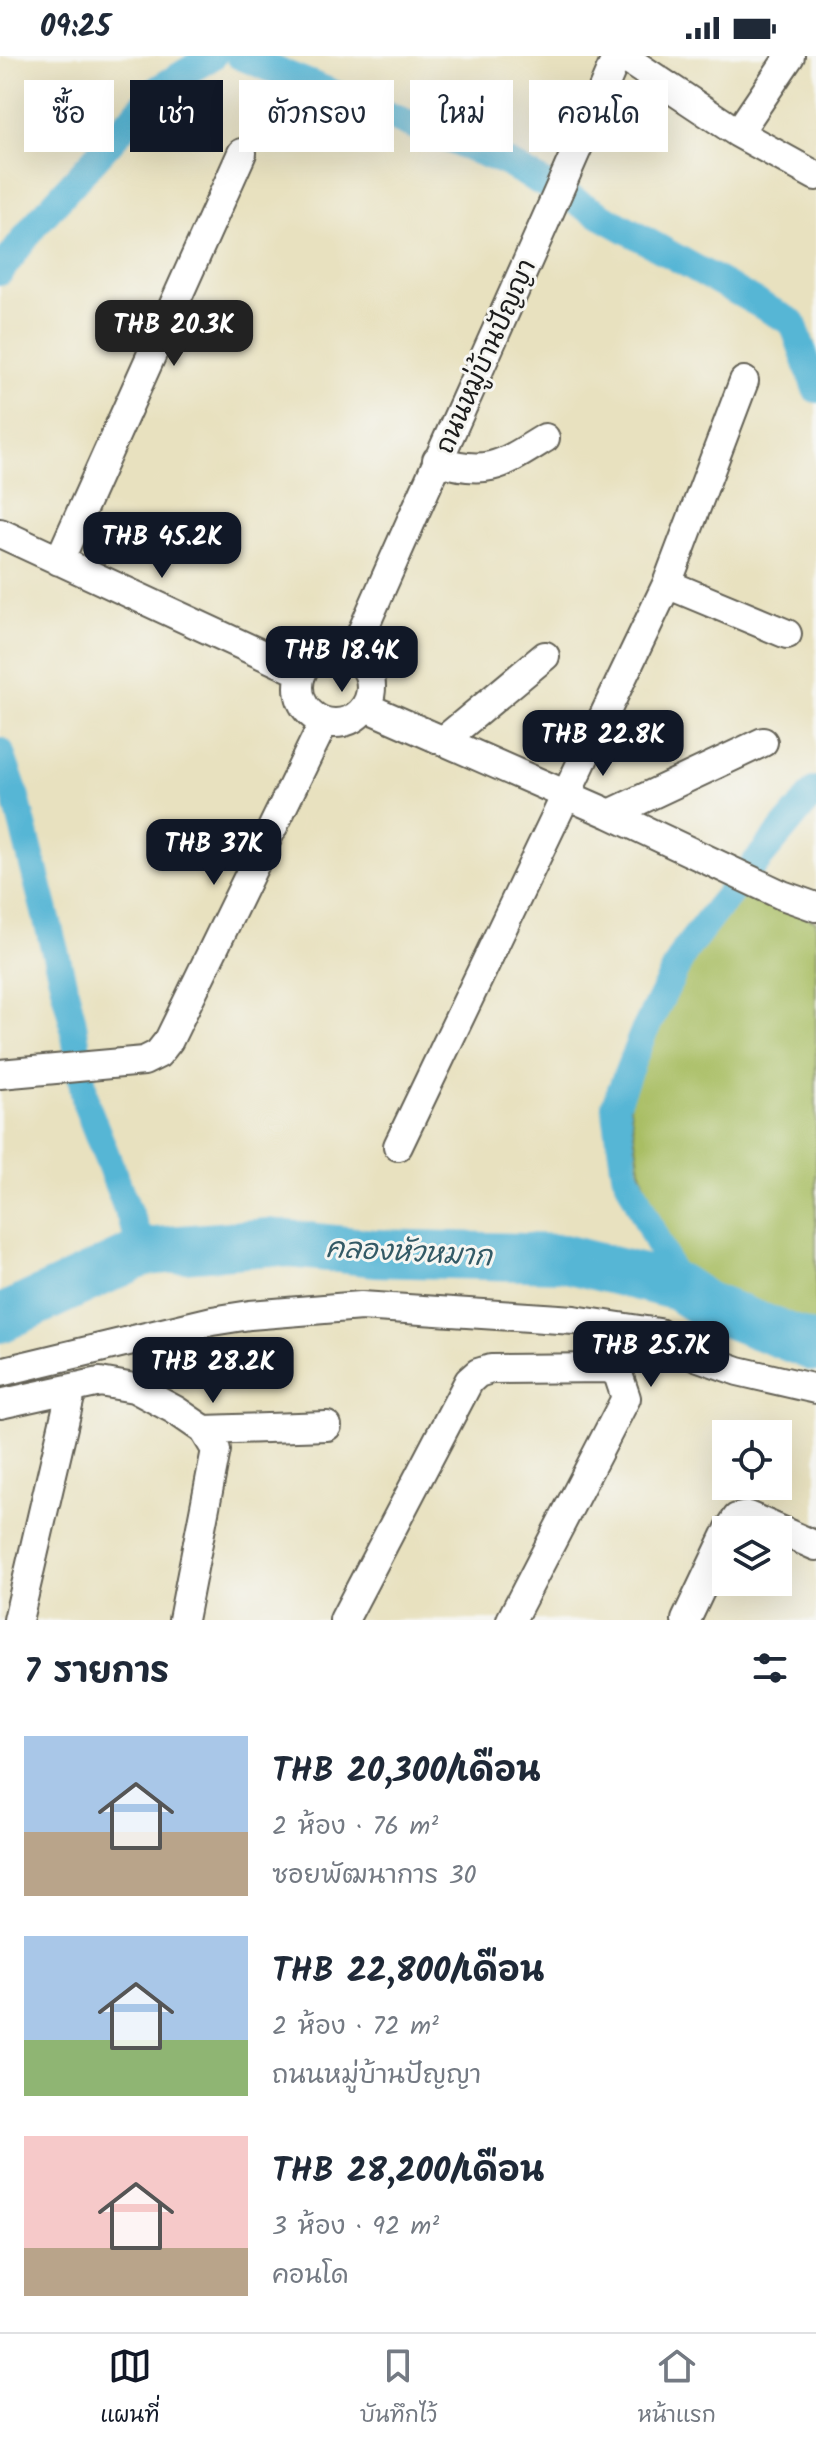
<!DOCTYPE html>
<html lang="th">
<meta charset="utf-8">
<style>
body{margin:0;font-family:Kalam,"Playpen Sans Thai",sans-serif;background:#f6f6f7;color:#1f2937;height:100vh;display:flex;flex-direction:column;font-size:30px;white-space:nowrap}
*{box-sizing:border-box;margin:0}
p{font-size:26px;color:#747a83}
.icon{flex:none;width:44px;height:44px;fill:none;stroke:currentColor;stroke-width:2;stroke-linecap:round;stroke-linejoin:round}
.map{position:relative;height:1564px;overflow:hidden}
.panel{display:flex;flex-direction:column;background:#fff;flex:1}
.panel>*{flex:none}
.guide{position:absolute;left:24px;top:24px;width:768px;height:72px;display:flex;gap:16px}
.tools{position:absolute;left:712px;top:1364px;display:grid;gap:16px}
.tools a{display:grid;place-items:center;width:80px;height:80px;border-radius:0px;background:#fff;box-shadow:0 8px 32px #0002;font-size:40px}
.price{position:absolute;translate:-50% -68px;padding:0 18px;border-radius:16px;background:#111827;color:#fff;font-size:26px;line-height:52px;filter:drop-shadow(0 2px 4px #0008)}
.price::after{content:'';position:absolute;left:50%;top:48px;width:24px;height:18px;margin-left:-12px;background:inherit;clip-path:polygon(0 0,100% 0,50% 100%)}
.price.selected{background:#222;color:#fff}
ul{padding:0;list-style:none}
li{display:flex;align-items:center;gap:24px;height:200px;padding:0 24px}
li span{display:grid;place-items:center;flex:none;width:224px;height:160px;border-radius:0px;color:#555}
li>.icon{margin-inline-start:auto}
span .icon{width:96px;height:96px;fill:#fffc;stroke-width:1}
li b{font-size:34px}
h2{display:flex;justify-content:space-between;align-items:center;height:96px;padding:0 24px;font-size:34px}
.chip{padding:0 28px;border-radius:0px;background:#fff;box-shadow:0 8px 32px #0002;font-size:28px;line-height:72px}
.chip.selected{background:#111827;color:#fff}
.status{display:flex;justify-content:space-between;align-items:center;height:56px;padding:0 40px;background:#fff;direction:ltr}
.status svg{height:22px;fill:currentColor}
.dock{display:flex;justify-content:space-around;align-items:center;height:112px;border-top:2px solid #e0e1e3;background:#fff;font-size:22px;color:#747a83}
.dock a{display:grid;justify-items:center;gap:4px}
.dock .selected{color:#111827}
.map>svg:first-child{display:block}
</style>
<div class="status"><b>09:25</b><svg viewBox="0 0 49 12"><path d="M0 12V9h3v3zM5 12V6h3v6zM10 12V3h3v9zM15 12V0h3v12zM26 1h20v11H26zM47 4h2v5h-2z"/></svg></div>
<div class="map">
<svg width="816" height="1564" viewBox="0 0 816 1564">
<rect width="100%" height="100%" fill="#f6f6f2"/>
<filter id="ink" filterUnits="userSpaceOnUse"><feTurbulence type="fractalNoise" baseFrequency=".0125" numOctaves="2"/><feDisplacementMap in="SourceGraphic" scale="16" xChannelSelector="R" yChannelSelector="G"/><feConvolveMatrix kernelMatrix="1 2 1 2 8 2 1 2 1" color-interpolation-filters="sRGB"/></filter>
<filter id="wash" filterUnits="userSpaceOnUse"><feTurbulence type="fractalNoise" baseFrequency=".006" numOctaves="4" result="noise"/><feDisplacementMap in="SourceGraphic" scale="32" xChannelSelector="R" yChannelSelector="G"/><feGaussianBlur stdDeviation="1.8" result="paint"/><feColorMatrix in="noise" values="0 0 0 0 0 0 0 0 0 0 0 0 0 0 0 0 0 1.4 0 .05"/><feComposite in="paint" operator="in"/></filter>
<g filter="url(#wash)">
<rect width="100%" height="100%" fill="#e8e1bf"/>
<path fill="#a9be63" stroke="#626d40" stroke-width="2" d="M 737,829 L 816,865 L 816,1290 L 802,1287 L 672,1217 L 640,1113 L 625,1023 Z"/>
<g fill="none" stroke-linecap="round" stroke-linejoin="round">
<path stroke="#56b6d5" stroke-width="28" d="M 240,0 L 505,106 L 793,267 L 816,333
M 0,216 L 34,170 L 158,33 L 213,0
M 0,695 L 15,738 L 72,962 L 86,1048 L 144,1196
M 678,1231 L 625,1117 L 615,1049 L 642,980 L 685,894 L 716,854 L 816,734"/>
<path stroke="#56b6d5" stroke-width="48" d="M 0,1263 L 144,1196 L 269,1186 L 376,1197 L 563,1202 L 678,1231 L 705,1249 L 816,1292"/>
</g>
</g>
<g filter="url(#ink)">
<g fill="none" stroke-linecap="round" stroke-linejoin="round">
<g stroke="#636155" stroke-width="32">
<path id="minor" d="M 622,0 L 738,77 L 816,120
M 738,77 L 790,0
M 437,404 C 487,421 503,408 545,382
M 0,477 L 302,617
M 59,505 L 242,97
M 667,528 L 787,578
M299 631a36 36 0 1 1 72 0a36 36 0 1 1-72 0Z
M 352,599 C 439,399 532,201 617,0
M 366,651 L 610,758 L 782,839 L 816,851
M 444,684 L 545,600
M 610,758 L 763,686
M 0,1018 L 144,1005 L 158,998 L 169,984 L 324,666
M 398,1090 L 667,528 L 744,325
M 0,1316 L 212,1265 L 250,1259 L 361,1250 L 574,1264 L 659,1277 L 696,1300 L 738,1315 L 816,1333
M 0,1348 L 100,1326 L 134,1332 L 175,1354 L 204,1374 L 216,1394 L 183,1564
M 204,1374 L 327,1370
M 729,1474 L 737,1462 L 748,1460 L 816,1490
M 18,1564 L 72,1332
M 344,1564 L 469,1325 L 478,1317 L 491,1313 L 609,1312 L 618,1318 L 626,1342 L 511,1564
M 686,1564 L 726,1480"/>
</g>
<use href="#minor" stroke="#fff" stroke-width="28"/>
</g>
</g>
<g text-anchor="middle" stroke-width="6" stroke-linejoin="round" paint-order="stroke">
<g font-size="26" fill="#1c1c1c" stroke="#f6f6f2">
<text transform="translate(485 300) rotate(-66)" y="9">ถนนหมู่บ้านปัญญา</text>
</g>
<g font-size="28" font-style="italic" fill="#335a66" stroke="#f6f6f2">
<text transform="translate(409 1195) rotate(3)" y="10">คลองหัวหมาก</text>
</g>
</g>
</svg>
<div class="tools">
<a><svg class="icon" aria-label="locate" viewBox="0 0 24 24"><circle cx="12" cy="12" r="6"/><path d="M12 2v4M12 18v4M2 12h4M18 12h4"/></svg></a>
<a><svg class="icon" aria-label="layers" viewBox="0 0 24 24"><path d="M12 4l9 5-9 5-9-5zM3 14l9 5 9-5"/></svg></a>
</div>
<b class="price selected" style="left:174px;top:312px">THB 20.3K</b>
<b class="price" style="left:162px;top:524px">THB 45.2K</b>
<b class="price" style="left:342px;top:638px">THB 18.4K</b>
<b class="price" style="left:603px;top:722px">THB 22.8K</b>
<b class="price" style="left:214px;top:831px">THB 37K</b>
<b class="price" style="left:651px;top:1333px">THB 25.7K</b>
<b class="price" style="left:213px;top:1349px">THB 28.2K</b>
<div class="guide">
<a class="chip">ซื้อ</a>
<a class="chip selected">เช่า</a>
<a class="chip">ตัวกรอง</a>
<a class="chip">ใหม่</a>
<a class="chip">คอนโด</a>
</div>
</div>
<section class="panel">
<h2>7 รายการ<svg class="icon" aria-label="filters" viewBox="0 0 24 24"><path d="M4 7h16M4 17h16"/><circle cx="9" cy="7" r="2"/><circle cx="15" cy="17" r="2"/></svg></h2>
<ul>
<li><span style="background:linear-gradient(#a9c7e8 60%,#b9a48a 0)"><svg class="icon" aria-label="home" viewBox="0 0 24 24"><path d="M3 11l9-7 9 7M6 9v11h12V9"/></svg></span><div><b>THB 20,300/เดือน</b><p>2 ห้อง · 76 m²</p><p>ซอยพัฒนาการ 30</p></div></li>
<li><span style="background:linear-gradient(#a9c7e8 65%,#8fb573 0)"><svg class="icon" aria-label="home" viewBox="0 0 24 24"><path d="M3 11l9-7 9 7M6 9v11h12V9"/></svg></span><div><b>THB 22,800/เดือน</b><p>2 ห้อง · 72 m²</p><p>ถนนหมู่บ้านปัญญา</p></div></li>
<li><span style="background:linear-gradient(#f6c9c9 70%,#b9a48a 0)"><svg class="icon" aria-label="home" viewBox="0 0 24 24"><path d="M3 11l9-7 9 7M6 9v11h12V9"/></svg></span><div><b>THB 28,200/เดือน</b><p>3 ห้อง · 92 m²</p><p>คอนโด</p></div></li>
</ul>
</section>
<nav class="dock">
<a class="selected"><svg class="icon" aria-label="map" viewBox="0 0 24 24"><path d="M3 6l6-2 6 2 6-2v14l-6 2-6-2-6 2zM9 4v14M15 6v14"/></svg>แผนที่</a>
<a><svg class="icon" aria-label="saved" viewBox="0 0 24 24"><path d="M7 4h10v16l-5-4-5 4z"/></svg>บันทึกไว้</a>
<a><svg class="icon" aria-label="home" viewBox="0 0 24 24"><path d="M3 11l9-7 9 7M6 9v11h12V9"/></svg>หน้าแรก</a>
</nav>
